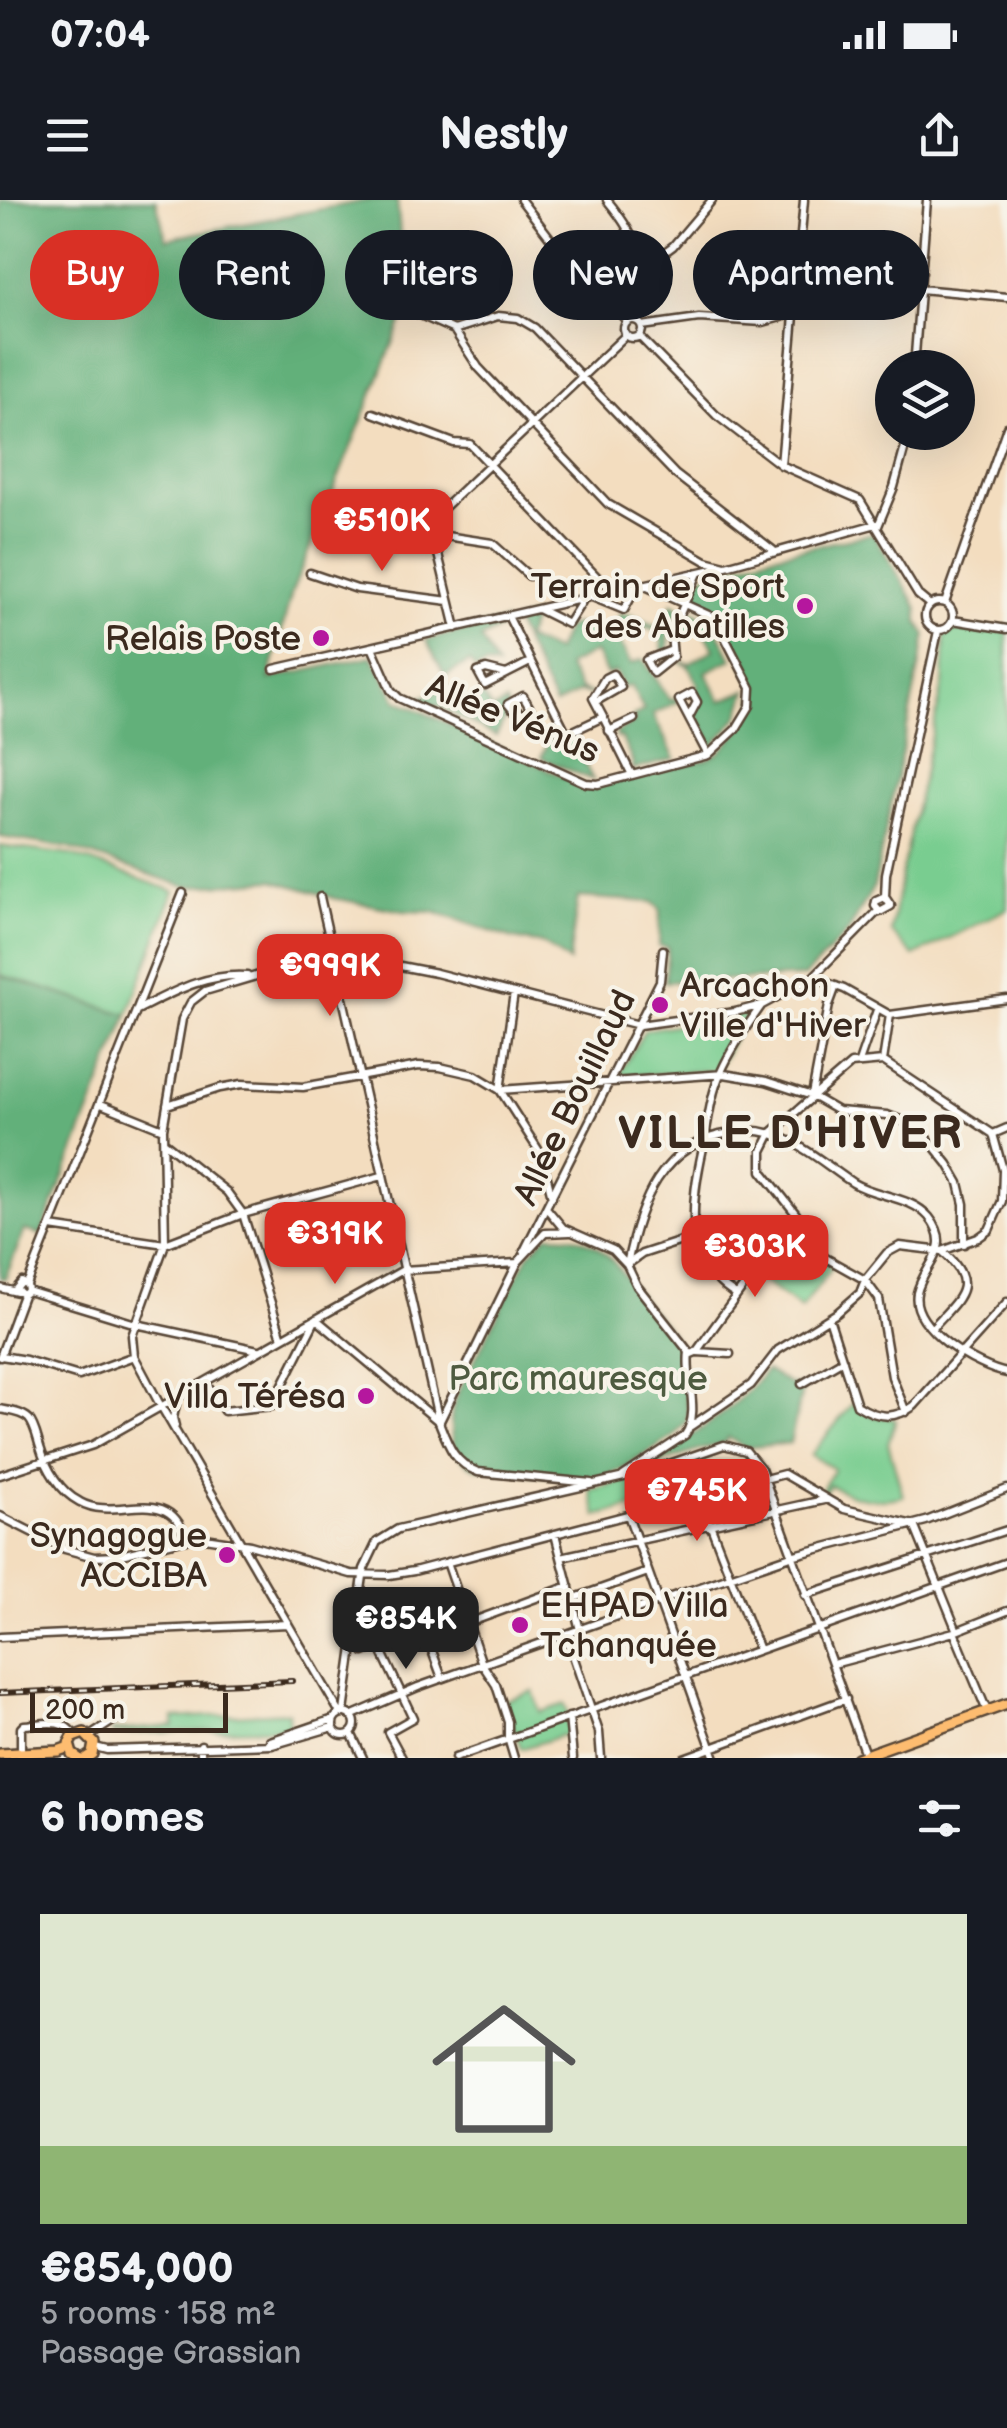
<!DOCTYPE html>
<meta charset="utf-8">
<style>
body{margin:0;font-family:"Balsamiq Sans",sans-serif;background:#20242c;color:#f1f3f6;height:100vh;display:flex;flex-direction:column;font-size:38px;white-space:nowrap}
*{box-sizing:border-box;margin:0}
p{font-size:32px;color:#9ea1a6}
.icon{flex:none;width:55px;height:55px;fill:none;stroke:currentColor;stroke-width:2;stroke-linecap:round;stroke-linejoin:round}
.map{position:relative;height:1558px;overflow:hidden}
.details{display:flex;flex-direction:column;background:#171b24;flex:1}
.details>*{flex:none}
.guide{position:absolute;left:30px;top:30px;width:948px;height:90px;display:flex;gap:20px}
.controls{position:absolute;left:875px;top:150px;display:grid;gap:20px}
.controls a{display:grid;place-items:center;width:100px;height:100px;border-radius:50%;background:#171b24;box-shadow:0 10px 40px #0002;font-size:50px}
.scale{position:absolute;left:30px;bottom:25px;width:198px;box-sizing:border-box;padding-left:10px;border:5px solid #3b2a1e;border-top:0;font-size:28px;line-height:35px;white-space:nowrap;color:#3b2a1e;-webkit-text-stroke:8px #f7f3e8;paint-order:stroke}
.price{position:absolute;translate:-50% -85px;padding:0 22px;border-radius:20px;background:#d93025;color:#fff;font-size:32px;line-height:65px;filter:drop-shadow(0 2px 5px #0008)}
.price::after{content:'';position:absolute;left:50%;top:60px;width:30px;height:22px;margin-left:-15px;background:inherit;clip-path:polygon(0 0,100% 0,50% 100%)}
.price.on{background:#222;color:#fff}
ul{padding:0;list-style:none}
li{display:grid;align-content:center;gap:20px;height:530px;padding:0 40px}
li+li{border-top:2px solid #363941}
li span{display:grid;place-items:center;height:310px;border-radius:0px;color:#555}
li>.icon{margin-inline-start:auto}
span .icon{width:180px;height:180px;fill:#fffc;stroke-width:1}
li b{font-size:42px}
h2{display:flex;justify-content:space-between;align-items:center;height:120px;padding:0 40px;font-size:42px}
.pill{padding:0 35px;border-radius:45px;background:#171b24;box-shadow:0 10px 40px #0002;font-size:35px;line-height:90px}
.pill.on{background:#d93025;color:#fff}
.status{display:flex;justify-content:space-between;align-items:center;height:70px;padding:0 50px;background:#171b24;direction:ltr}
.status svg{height:28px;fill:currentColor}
header{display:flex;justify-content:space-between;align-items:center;height:130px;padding:0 40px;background:#171b24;font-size:45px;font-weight:700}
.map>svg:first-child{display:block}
</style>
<div class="status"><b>07:04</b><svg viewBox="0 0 49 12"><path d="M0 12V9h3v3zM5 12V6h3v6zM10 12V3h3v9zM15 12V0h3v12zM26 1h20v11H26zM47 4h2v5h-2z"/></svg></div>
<header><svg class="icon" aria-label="menu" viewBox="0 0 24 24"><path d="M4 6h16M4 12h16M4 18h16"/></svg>Nestly<svg class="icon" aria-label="share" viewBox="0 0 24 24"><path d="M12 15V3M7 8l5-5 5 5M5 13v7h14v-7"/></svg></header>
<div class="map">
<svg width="1007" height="1558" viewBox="0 0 1007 1558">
<rect width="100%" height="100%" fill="#f7f3e8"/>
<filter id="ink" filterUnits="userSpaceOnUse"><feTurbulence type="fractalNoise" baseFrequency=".01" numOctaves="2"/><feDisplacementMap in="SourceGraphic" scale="20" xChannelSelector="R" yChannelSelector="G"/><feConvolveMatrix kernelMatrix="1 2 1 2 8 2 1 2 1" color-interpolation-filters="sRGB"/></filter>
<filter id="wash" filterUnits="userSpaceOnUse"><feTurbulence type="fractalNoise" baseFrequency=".0048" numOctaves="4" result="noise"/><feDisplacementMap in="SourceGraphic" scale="40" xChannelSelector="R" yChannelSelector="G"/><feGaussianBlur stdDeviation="2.25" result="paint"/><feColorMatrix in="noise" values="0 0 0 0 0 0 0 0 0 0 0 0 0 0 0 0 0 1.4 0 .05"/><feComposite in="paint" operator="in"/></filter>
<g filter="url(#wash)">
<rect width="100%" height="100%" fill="#f3ddbf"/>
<path fill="#79cd90" stroke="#5a7c57" stroke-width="2.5" d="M 953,430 L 1007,431 L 1007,709 L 914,756 L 891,732 L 900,681 L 943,484 L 945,436 Z
M 0,646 L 72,655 L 174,691 L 128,815 L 0,775 Z
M 748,813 L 717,870 L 618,876 L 645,830 Z
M 794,1025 C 811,1035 815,1056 832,1067 L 801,1109 L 756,1076 Z
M 853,1203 L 873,1216 L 896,1219 L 888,1243 L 903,1296 C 876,1303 855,1299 830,1285 L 824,1293 L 821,1291 L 834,1269 L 811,1255 Z
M 646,1276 L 653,1302 L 597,1316 L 590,1290 Z
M 533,1491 L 540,1512 L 565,1504 L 569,1516 L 565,1518 L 570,1533 L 521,1549 L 504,1501 Z
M 288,1512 L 289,1528 L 112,1534 L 112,1531 L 174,1526 L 174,1518 Z"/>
<path fill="#62b07a" stroke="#4e6d4c" stroke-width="2.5" d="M 0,0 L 156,0 L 166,39 L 369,0 L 397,0 L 407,109 L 292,392 L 269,479 L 372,456 L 397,500 L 588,588 L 708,559 L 719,553 L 739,531 L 753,507 L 755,487 L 723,422 L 691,398 L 702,376 L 768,356 L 870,334 L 875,336 L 918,408 L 918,422 L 926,435 L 874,686 L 848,732 L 804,777 L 665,782 L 668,747 L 659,746 L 660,709 L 652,702 L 578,697 L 569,762 L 543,744 L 513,739 L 434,712 L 403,711 L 338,699 L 273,680 L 187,687 L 69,648 L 0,637 Z
M 673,403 L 679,407 L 669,431 L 668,450 L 663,451 L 660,433 L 647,427 L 619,441 L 631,464 L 643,459 L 670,500 L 676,498 L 678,502 L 653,514 L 675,559 L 633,570 L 633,563 L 621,537 L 617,538 L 616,533 L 635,522 L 633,516 L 644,510 L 630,485 L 624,488 L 615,472 L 607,475 L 595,452 L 567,466 L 580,490 L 593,495 L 580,492 L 555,505 L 514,421 L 535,415 L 525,439 L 556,452 L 566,428 L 575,424 L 607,441 L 620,414 L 630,415 L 660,428 Z
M 687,409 L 713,421 L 732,459 L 706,472 L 721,501 L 747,490 L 739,516 L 711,548 L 706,543 L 710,540 L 697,517 L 692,515 L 700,502 L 692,490 L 699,486 L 688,466 L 675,459 L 689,464 L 714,449 L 701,426 L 675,440 L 675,433 Z
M 504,421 L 502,427 L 481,439 L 497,467 L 487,465 L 475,470 L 470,462 L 445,476 L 426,440 Z
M 451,487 L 462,507 L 483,496 L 492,510 L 506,503 L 509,511 L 496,536 L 437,505 L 435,508 L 416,499 Z
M 552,532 L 564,537 L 575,534 L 578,540 L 574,543 L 593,580 L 541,558 Z
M 0,775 L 128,815 L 41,1035 L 25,1030 L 5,1079 L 0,1078 Z
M 548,1035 C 605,1033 615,1067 646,1104 C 658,1119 674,1131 679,1149 L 688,1212 L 686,1223 L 673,1237 L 618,1271 L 604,1276 L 565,1278 L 476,1268 C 446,1256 447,1218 458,1192 L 529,1054 Z
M 766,1170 L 789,1184 L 803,1187 L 790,1243 L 745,1248 L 728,1237 L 726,1242 L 634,1271 C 681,1243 732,1214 766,1170 Z"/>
</g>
<g filter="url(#ink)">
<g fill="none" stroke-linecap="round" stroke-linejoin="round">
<g stroke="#574536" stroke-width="11">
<path id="minor" d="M 521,0 L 561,52 L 627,121
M 607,0 C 642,42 647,66 636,120
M 642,69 L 673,46 L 712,0
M 920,89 L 1007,97
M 411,111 L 454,130 L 498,116 L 518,118 L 535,128 L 675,274 L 773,350
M624 129a9 9 0 1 1 18 0a9 9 0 1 1-18 0Z
M 642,126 L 699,118 L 763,122 L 842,100 L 903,74 L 922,72
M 454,130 L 478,167 L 608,304 L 706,361 L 725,366
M 639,136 L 716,215 L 781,265 L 860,300 L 918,395 L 930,405
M 914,168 L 927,0
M 373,213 L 454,243 L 470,244 L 602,382
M 781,265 L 804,0
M 373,305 L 395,319 L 433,334 L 492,343 L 529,376
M 878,326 L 894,287 L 909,232
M 310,373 L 357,389 L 449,401
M 592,397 L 624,410 L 636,388
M925 416a14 14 0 1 1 28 0a14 14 0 1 1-28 0Z
M 945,403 L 1007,227
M 538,409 L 568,424 L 583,400
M 508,416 L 567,534 L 603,517 L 632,575
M 953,420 L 1007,429
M 456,428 L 430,321 L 626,135
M 372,447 L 391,490 L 399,498 L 586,583 L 598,584 L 708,555 L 736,529 L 750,506 L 751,488 L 715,418 L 643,385
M 672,450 L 646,460 L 653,473 L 673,457 L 671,434 L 698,373
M 274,469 L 726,366 L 876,324
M 506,474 L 486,469 L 478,472 L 485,485 L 530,462
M 595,502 L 621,487 L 613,474 L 605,478 L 593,498 L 603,517
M 689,517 L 697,502 L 692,493 L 679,500 L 708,555
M 536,519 L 523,496 L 508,504 L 512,509 L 566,534
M 609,531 L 634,519
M 320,697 L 439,1222 C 448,1245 454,1263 478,1272 L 591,1283
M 885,697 L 876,701 L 875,706 L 880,712 L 891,706 L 885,697 L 886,674 L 938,431
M 813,778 L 844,789 L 890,815
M 137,810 C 173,792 206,773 247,776
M 890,815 L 1007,799
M 883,861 L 851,864 L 771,933 L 762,951 L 762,971 L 796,1014 L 824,1057 L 865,1080 L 879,1099 L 892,1177 L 906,1212
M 883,861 L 993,934
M 883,861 L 890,815
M 859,862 L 877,810
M 500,890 L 724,874 L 766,881 L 812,896 L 838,911 L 887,915 L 908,923 L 924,934 L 948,964 L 959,983 L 964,1004 L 964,1044
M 500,890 L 514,793
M 812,895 L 829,805 L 836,786
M 101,904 L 163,929
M 167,905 L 220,888 L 242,884 L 303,887 L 419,866 L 440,867 L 475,875 L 500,890 L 541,954 L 552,997
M 993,934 L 1007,928
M 164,942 L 227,992 L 243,1014 L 282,1138
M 548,1010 L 563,1028 L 613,1050 L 627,1065 L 637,1086 L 689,1152 C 685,1179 701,1212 685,1235 L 623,1276
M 51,1027 L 165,1044 L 243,1014 L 382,976
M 524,1051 L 660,781 L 663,750
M 628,1064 L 642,1054 L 697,1036
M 627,1065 C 639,1004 661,942 731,933 C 744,931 755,929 768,933 C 800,941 827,966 853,983 C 876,997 911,996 929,1017 C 955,1049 923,1065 917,1093 C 910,1128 978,1168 1007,1173
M 27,1085 L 183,693
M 0,1088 L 17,1092
M 28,1091 L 136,1124 L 258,1150
M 736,1095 C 682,1062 691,1002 703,948 C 708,923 710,896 721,872 C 731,849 746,827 761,806
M 829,1118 L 857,1205 C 877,1218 894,1220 914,1206 L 1007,1102
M 932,1128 C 958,1099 981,1085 943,1052
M 697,1152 L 730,1154
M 689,1155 L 696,1152 L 796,1014
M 1,1156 L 26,1160 L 79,1176 L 134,1156
M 0,1157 L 23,1095 L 28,1091 L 27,1085 L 22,1082 L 16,1089 L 23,1095
M 205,1182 L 224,1211 L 272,1206 L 316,1119 L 438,1221
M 802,1184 L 843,1160
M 0,1209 C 9,1211 22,1212 29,1219 C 35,1226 37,1238 40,1247 C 46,1268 60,1292 80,1302 C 117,1323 168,1281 186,1339
M 440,1221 L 518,1062
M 175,1226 L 173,1218 L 177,1199
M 691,1226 L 751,1185 L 778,1150 L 837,1113 L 860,1093 L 865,1080 L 887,1053 L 900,1046 L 942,1051 L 978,1038 L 989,1030 L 1002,1001 L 1003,970 L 993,934
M 0,1275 L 93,1245 L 403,1070 L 517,1063 L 545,1033 L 570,1032
M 699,1296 L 759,1450
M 628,1315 L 715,1558
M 0,1316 L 65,1349 L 94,1357 L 117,1356 L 186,1339 L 205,1338 L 250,1345 L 351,1374 L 389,1375 L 414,1371 L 784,1274 L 844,1309 L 914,1325
M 914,1325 L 957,1431
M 555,1334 L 580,1430
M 561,1357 L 824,1300
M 447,1362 L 482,1464 L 496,1485 L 508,1522 L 508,1538 L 514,1558
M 805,1395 L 1007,1330
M 572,1399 L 648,1372
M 468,1423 L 569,1386
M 424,1429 L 442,1478
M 954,1432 L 987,1511
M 566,1435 L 599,1532 L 601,1558
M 0,1437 L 288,1424
M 379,1446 L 413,1518 L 388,1532 L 402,1558
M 364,1452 L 465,1414
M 833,1464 L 954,1432 L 1007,1411
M 344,1512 L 364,1369 L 377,1342 L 398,1329 L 646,1272 L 724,1245 L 746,1251 L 761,1269 L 866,1557
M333 1524a11 11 0 1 1 22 0a11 11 0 1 1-22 0Z
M 340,1513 L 158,1201 L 134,1156 L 132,1136 L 165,1044 L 163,929 L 182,819 L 191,802 L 205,791 L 334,753 L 436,773 L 639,825 L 735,812 L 762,805 L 812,778 L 878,711
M 353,1515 L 418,1487 L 662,1400 L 791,1356 L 926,1321 L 1007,1289
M 569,1517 L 573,1558
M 351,1533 L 363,1558
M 90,1536 L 116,1519
M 270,1541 L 334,1519
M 201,1545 L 201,1558
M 95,1547 L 107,1550 L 272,1545 L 333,1527
M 21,1552 L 21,1528 L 24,1525 C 43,1524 64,1517 75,1536
M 455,1558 L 1007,1362
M 684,1558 L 846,1499"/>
</g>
<g stroke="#574536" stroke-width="14">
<path id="major" d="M 0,1554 L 58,1551 L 69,1547
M 78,1558 L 72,1554 L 69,1544 L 73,1537 L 84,1533 L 94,1543 L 92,1554 L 86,1558
M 857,1558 L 1007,1504"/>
</g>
<use href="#minor" stroke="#fff" stroke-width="6"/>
<use href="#major" stroke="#fdbc70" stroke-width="9"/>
<g stroke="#3b2a1e" stroke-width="6">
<path id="rail" d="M 0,1493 L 292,1481"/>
</g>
<use href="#rail" stroke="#f7f3e8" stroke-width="2.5" stroke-dasharray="8" stroke-linecap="butt"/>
</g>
</g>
<g fill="#b5179e" stroke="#f7f3e8" stroke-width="4">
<circle cx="805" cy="406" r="10"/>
<circle cx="321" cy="438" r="10"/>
<circle cx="660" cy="805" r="10"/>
<circle cx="366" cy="1196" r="10"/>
<circle cx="227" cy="1355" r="10"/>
<circle cx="520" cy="1425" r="10"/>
</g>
<g text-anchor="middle" stroke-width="8" stroke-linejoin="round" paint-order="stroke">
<g font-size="35" fill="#3b2a1e" stroke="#f7f3e8" text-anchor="end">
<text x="785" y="398">Terrain de Sport<tspan x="785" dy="40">des Abatilles</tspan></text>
<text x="301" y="450">Relais Poste</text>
<text x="680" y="797" text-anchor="start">Arcachon<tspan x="680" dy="40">Ville d'Hiver</tspan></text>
<text x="346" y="1208">Villa Térésa</text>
<text x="207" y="1347">Synagogue<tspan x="207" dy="40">ACCIBA</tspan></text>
<text x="540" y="1417" text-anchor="start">EHPAD Villa<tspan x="540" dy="40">Tchanquée</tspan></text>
</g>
<g font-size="35" fill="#3b2a1e" stroke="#f7f3e8">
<text transform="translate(513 518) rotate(22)" y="12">Allée Vénus</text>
<text transform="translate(574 897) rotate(-64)" y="12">Allée Bouillaud</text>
</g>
<g font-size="35" fill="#4e5b40" stroke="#f7f3e8">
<text x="578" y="1190">Parc mauresque</text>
</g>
<g font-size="45" font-weight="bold" letter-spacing="2.5" fill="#3b2a1e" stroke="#f7f3e8">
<text x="791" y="948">VILLE D'HIVER</text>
</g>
</g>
</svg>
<div class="controls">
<a><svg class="icon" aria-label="layers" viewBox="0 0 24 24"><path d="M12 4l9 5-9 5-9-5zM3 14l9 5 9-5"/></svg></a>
</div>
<div class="scale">200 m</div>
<b class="price" style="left:382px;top:374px">€510K</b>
<b class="price" style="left:330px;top:819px">€999K</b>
<b class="price" style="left:335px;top:1087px">€319K</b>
<b class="price" style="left:755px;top:1100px">€303K</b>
<b class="price" style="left:697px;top:1344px">€745K</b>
<b class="price on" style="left:406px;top:1472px">€854K</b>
<div class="guide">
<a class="pill on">Buy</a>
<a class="pill">Rent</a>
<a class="pill">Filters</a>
<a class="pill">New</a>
<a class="pill">Apartment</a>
</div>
</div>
<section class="details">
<h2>6 homes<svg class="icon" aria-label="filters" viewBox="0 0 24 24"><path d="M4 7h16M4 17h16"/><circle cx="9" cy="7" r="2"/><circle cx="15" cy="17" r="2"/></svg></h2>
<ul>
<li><span style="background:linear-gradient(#dfe7d0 75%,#8fb573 0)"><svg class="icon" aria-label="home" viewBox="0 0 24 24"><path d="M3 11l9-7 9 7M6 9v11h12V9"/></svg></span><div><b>€854,000</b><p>5 rooms · 158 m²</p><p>Passage Grassian</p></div></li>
</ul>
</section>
